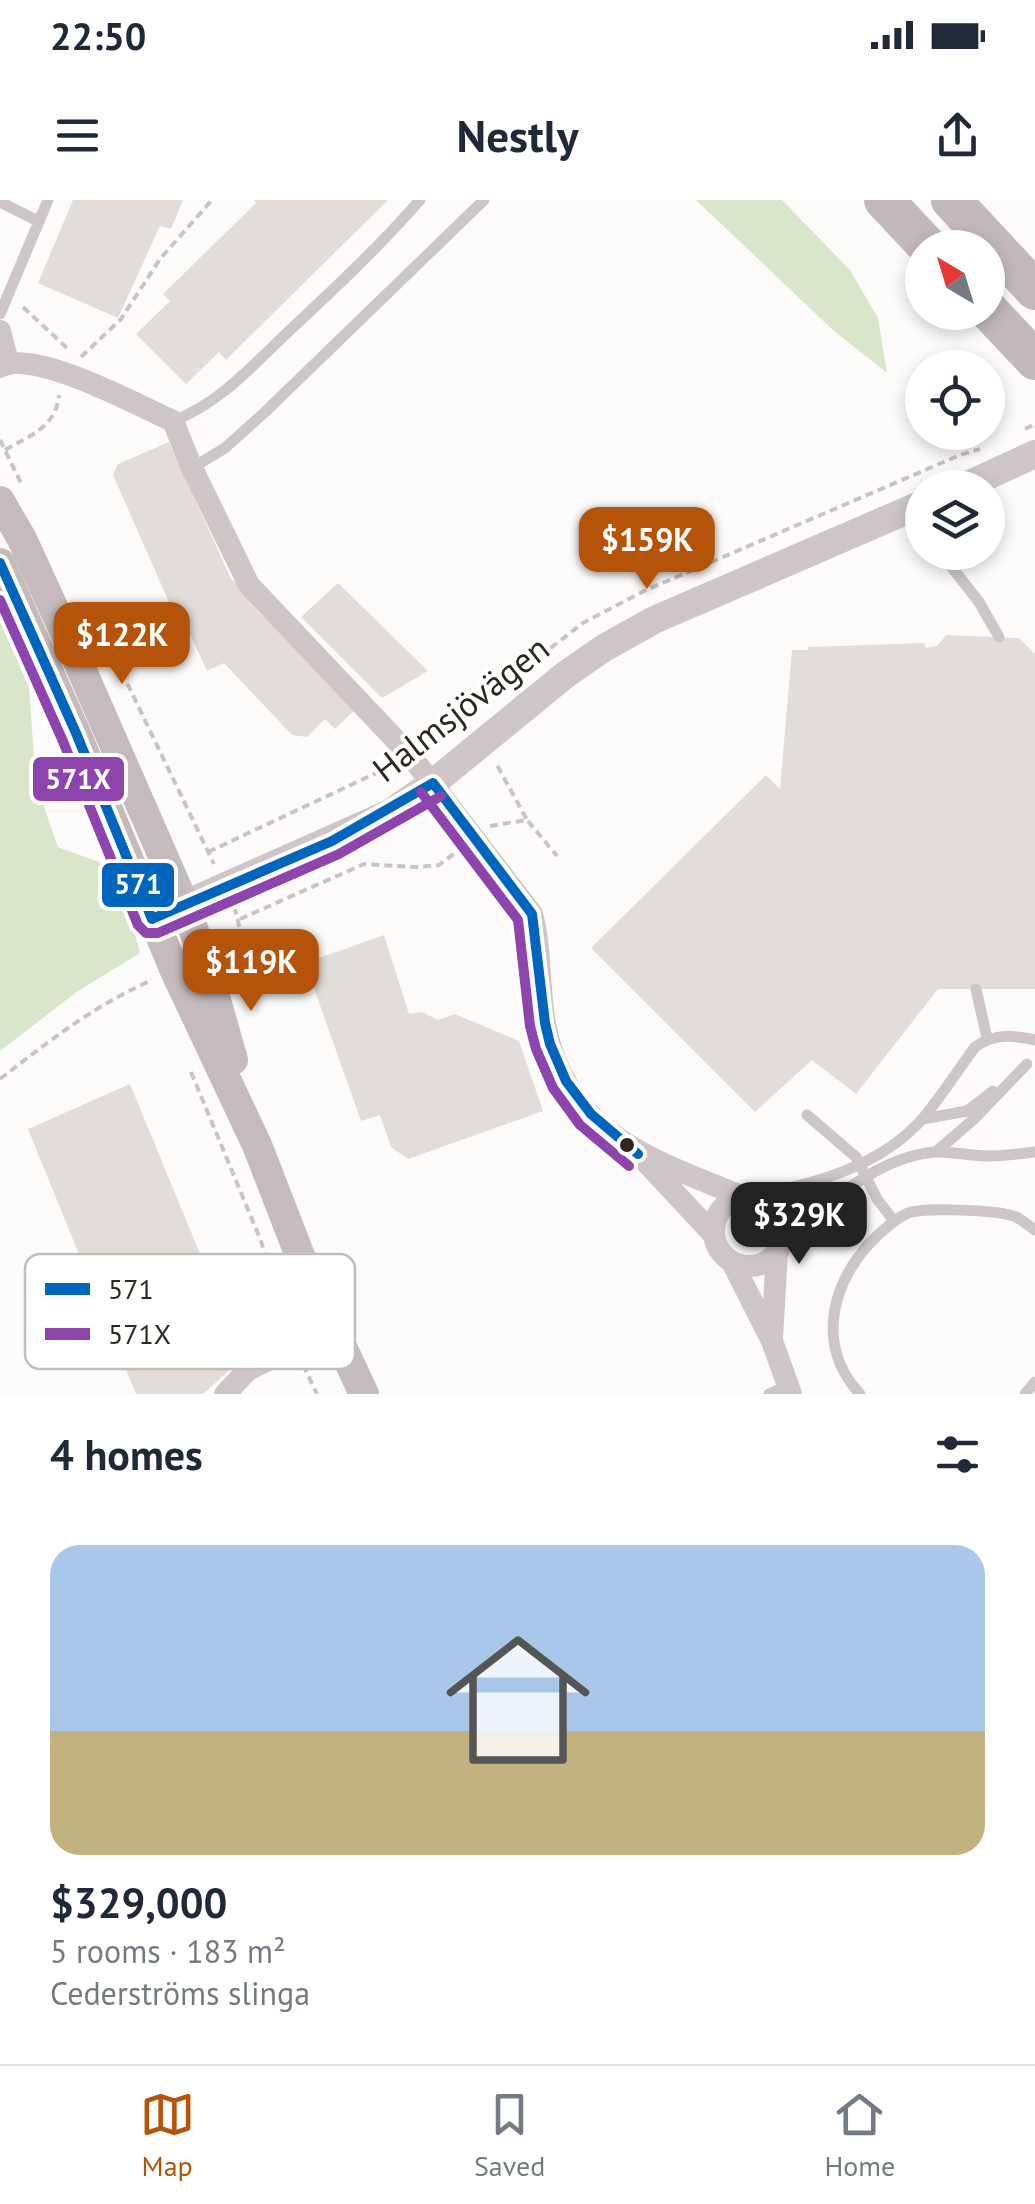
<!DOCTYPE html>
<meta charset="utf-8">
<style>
body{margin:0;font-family:"PT Sans",sans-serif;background:#f6f6f7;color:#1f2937;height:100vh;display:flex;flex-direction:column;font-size:38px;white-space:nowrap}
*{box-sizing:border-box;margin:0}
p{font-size:32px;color:#747a83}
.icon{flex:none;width:55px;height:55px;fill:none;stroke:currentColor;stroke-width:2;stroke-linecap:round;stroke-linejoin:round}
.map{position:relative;height:1194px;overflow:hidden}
.panel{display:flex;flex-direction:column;background:#fff;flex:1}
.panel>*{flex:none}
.needle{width:65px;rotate:322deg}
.controls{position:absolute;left:905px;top:30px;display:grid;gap:20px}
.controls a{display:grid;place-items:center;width:100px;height:100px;border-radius:50%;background:#fff;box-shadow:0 5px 15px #0003;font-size:50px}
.price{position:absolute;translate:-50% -85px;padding:0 22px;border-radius:20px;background:#b45309;color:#fff;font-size:32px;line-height:65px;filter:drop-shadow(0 2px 5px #0008)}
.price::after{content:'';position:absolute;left:50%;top:60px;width:30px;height:22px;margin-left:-15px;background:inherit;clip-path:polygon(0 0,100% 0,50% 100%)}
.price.selected{background:#222;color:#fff}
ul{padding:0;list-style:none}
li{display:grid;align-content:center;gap:20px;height:530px;padding:0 50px}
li+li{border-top:2px solid #e0e1e3}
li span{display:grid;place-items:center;height:310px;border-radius:30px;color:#555}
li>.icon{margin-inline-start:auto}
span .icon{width:180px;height:180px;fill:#fffc;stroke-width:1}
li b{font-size:42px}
h2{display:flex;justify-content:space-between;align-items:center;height:120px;padding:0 50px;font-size:42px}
.status{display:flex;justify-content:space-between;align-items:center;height:70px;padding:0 50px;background:#fff;direction:ltr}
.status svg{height:28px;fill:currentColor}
header{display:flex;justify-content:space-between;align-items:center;height:130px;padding:0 50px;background:#fff;font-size:45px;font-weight:600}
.tab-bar{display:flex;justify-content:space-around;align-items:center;height:140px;border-top:2px solid #e0e1e3;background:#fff;font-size:28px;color:#747a83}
.tab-bar a{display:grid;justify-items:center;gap:5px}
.tab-bar .selected{color:#b45309}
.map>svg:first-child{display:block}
</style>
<div class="status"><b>22:50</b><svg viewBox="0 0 49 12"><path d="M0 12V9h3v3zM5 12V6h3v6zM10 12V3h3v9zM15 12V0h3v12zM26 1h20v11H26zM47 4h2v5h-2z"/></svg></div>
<header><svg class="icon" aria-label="menu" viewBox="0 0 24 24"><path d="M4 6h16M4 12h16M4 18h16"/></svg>Nestly<svg class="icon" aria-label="share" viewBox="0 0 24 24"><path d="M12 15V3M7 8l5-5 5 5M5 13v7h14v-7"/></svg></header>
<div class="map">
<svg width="1035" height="1194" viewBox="0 0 1035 1194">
<rect width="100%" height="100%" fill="#fdfbf9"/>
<path fill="#d8e6c9" d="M 696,0 L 782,0 L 850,70 L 878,118 L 887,173 L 834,131 Z
M 0,415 L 27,459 L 36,584 L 58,647 L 118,669 L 140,753 L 78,791 L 0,851 Z"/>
<path fill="#e2ddd9" d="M 73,0 L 183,0 L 171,29 L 160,26 L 118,118 L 38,83 Z
M 254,0 L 388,0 L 226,160 L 219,152 L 186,184 L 136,134 L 170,101 L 163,94 L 256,3 Z
M 169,242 L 231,379 L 248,391 L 256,409 L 356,509 L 335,529 L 325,519 L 307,537 L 292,535 L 224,463 L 207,471 L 184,421 L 172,409 L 113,275 L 118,264 Z
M 338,383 L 428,471 L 382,498 L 301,417 Z
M 946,435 L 1019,438 L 1035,454 L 1035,789 L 938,789 L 856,894 L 812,860 L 755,912 L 591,748 L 766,575 L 780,589 L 792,450 L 808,450 L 808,447 L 924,443 L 926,448 L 937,446 Z
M 384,735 L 409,814 L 422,812 L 438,820 L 455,814 L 519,841 L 543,911 L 408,959 L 391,947 L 380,915 L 361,921 L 305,763 Z
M 130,884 L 243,1158 L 203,1194 L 136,1194 L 28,929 Z"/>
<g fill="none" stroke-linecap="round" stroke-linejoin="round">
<path stroke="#c9c3c3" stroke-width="4" stroke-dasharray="8 5" stroke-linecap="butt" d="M 23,107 L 67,148
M 81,157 L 121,119 L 160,59 L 212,0
M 1025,229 L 1035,224
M 0,240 L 22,285
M 5,250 C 31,235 56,227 59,195
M 94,428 L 129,487 L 214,664
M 427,543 L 583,423 L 644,391 L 960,255 L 980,249
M 528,621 L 557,656
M 490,626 L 527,620 L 497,565
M 208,652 L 389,567
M 240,719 L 364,664 L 416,667 L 439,665 L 455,653
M 230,749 L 241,734 L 235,709
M 191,872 L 261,1041 L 285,1125
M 0,879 C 52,839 92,807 152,780
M 303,1165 L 317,1194"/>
<path stroke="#cec5c7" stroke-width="11" d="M 0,2 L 38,21
M 0,114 L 48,0
M 173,221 C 219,204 253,165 288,132 C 334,89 379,47 420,0
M 192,268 L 225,248 L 264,213 L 484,0
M 905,311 L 922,334
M 940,352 L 979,402 L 999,437
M 976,789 L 987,838
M 807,915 L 856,957 L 877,999 L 894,1021
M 923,919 L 967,911 L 993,891
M 936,952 L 975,918 L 1027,864
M 755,995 C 815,984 882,966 924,917 C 942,895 958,870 975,847 C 995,833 1012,835 1035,840
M 783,1042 C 824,1006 877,957 934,952 C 952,951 971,956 989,956 C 1004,956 1020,954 1035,952
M 769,1194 L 787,1186
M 860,1194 C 814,1145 832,1078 877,1036 C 887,1027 896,1018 908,1013 C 923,1007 1001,1010 1016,1017 C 1022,1020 1029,1026 1035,1030
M 1025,1194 L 1035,1182"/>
<path stroke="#cec5c7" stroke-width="22" d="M 0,131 L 8,162
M 0,167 C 33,148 137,205 173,221 L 192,268 L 249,385 L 410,555 L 532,714 C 542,752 538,791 546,829 C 569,936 653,960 741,996
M 644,960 L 713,1034
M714 1031a35 35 0 1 1 70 0a35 35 0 1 1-70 0Z
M 732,1062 L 772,1141 L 791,1194
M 772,1138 L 777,1053
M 225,1194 L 248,1170 L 332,1128"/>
<path stroke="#cec5c7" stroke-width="28" d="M 961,288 L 1035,254
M 163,714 L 390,613 L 433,583 L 565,475 L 604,448 L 654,420 L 922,304"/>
<path stroke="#c5bbbd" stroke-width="30" d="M 0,301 L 22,339 L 76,457 L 184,704 L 205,761 L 233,860
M 0,363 L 76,533 L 175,771 L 257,945 L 302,1061 L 364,1194"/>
<path stroke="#c2b8ba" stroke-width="40" d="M 884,0 L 929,48
M 951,0 L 1035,90
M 988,110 L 1035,160"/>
<g stroke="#fff" stroke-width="18">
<path id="bus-1" d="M 0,363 L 76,533 L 152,719 L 332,641 L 433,583
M 433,583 L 532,714 L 545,823 L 550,844 L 566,881 L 591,914 L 638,954"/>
</g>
<g stroke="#fff" stroke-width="18">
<path id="bus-2" d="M 0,400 L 62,539 L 138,725 L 146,733 L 158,733 L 339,654 L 441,596
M 421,592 L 518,720 L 530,826 L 536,849 L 553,888 L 580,925 L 629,966"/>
</g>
<use href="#bus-1" stroke="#0065bd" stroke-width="10"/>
<use href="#bus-2" stroke="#8e44ad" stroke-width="10"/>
</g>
<circle fill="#2e271f" stroke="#fff" stroke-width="4" cx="627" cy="945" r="9"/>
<g text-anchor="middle" stroke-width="8" stroke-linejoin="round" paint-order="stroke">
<g font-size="35" fill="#2e271f" stroke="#fff">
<text transform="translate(461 509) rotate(-38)" y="12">Halmsjövägen</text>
</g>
</g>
<rect x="25" y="1054" width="330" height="115" rx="15" fill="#fff" stroke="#c0bebc" stroke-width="2.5"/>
<rect x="45" y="1083" width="45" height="12" fill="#0065bd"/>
<rect x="45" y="1128" width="45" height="12" fill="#8e44ad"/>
<g font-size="28" fill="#2e271f">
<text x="108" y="1099">571</text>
<text x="108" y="1144">571X</text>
</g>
<g stroke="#fff" stroke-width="4">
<rect x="31" y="555" width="95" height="48" rx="10" fill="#8e44ad"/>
<rect x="100" y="661" width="76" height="48" rx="10" fill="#0065bd"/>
</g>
<g font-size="28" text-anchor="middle" font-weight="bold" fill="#fff">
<text x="78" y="589">571X</text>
<text x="138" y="694">571</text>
</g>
</svg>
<div class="controls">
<a><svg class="needle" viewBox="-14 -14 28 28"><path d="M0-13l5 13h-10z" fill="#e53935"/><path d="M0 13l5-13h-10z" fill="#747a83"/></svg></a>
<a><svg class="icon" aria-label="locate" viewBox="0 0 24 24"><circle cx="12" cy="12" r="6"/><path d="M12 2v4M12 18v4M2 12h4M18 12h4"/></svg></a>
<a><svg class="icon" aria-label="layers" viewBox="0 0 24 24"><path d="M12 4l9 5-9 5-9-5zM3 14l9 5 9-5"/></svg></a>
</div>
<b class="price" style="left:647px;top:392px">$159K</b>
<b class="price" style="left:122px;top:487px">$122K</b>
<b class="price" style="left:251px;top:814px">$119K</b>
<b class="price selected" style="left:799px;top:1067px">$329K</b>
</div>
<section class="panel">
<h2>4 homes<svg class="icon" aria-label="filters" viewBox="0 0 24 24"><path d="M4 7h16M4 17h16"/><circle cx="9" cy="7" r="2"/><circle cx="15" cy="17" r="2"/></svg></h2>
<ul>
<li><span style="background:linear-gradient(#a9c7e8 60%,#c2b280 0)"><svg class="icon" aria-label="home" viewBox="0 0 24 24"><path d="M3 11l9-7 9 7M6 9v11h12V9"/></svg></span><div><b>$329,000</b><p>5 rooms · 183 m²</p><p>Cederströms slinga</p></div></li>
</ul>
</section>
<nav class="tab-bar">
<a class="selected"><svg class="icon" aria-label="map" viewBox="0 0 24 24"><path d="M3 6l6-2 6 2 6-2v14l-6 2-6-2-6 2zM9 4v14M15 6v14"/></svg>Map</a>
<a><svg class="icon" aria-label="saved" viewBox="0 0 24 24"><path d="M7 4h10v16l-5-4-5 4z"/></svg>Saved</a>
<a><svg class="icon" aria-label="home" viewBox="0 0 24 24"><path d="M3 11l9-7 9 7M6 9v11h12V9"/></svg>Home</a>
</nav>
